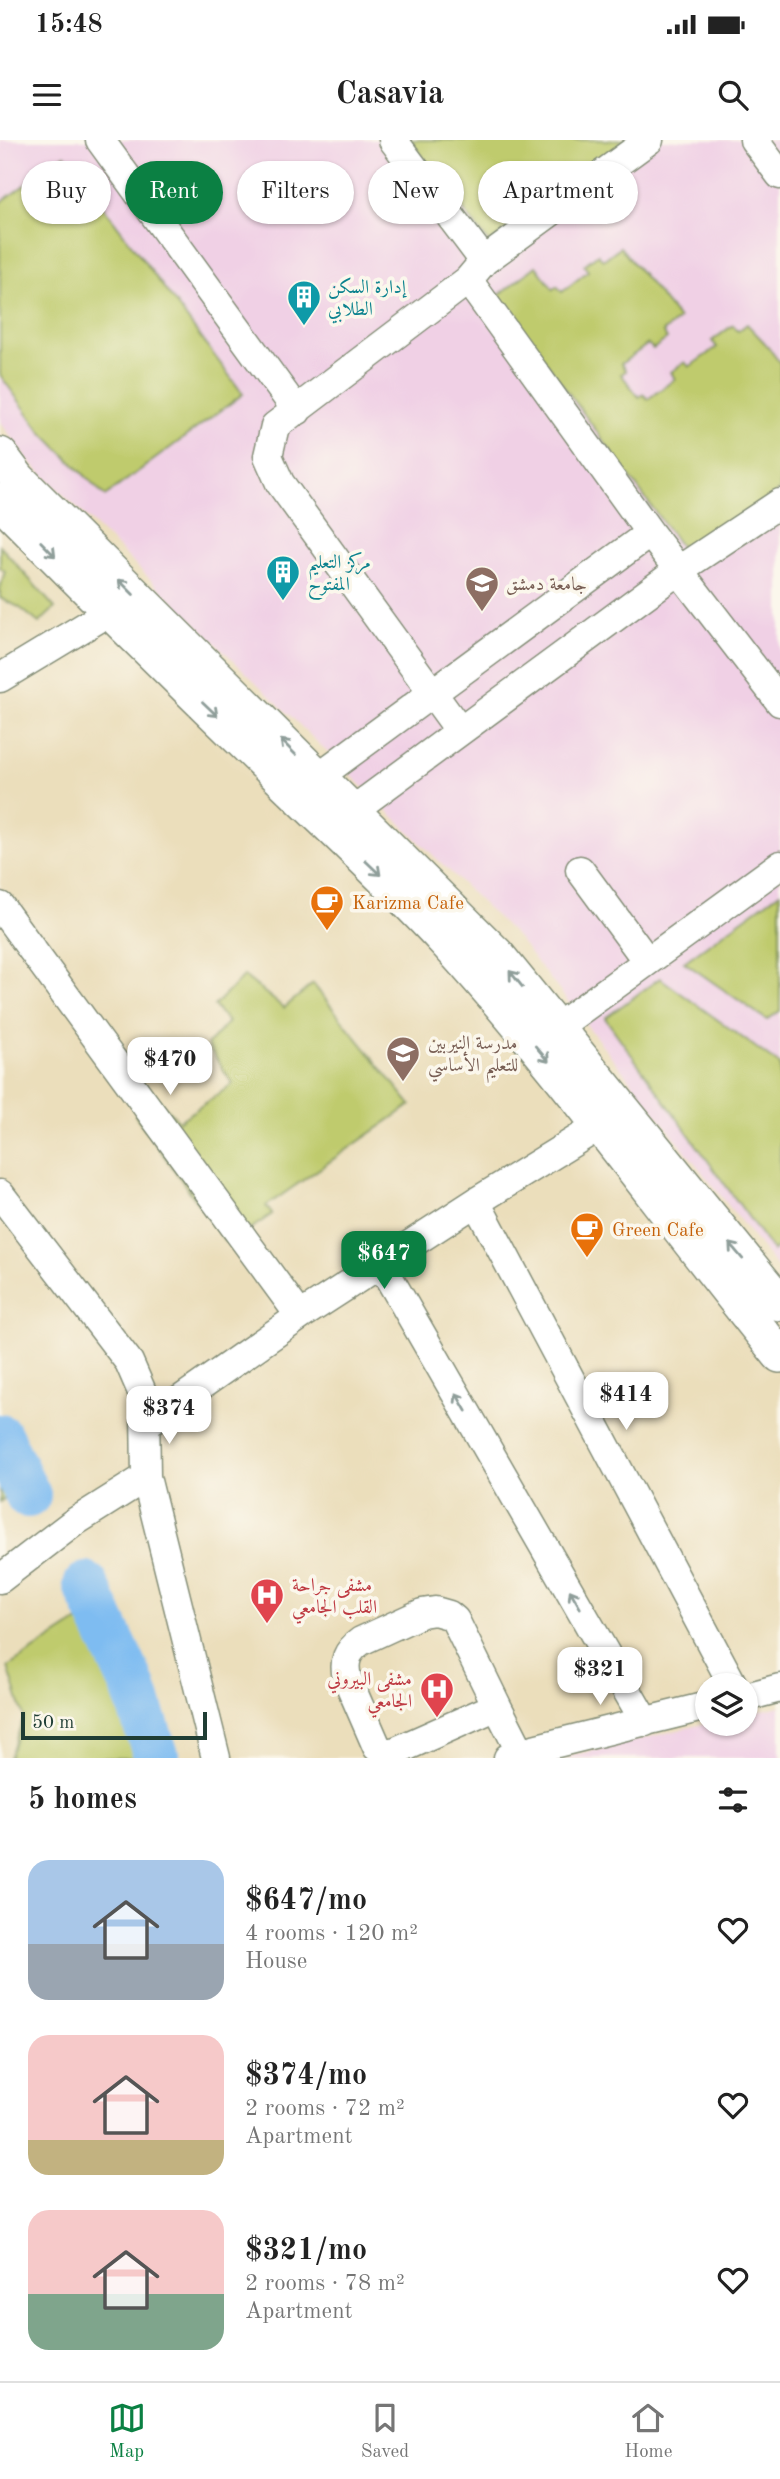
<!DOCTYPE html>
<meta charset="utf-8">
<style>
body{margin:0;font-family:"Old Standard TT",Amiri,serif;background:#f6f6f6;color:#222;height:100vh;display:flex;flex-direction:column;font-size:26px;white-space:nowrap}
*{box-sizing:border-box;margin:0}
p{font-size:23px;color:#767676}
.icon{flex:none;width:38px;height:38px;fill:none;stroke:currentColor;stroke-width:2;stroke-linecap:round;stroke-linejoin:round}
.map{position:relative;height:1618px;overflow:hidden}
.sheet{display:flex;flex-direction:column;background:#fff;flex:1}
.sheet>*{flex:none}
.hud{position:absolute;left:21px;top:21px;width:738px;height:63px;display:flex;gap:14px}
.tools{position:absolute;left:695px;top:1533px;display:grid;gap:14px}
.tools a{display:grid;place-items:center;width:63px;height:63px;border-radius:50%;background:#fff;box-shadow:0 2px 5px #0004;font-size:35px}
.scale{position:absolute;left:21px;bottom:18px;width:186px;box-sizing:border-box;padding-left:7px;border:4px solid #1f3d34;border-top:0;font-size:19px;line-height:24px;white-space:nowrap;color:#1f3d34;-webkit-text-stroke:5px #fbf7ec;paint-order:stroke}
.price{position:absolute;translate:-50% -60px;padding:0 16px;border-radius:14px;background:#fff;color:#222;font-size:23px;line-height:46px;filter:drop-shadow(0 2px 4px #0008)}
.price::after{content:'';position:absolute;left:50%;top:42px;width:21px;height:16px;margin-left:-10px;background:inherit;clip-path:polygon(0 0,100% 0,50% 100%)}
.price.current{background:#0b8043;color:#fff}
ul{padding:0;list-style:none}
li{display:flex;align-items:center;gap:21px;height:175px;padding:0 28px}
li span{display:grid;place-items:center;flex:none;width:196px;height:140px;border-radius:21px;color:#555}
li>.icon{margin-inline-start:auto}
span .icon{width:84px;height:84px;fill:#fffc;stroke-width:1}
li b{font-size:30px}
h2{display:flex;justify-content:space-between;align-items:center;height:84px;padding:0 28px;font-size:30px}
.pill{padding:0 24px;border-radius:32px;background:#fff;box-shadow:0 2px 5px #0004;font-size:24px;line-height:63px}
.pill.current{background:#0b8043;color:#fff}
.status{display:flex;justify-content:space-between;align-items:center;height:49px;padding:0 35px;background:#fff;direction:ltr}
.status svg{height:19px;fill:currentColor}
header{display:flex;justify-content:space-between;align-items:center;height:91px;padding:0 28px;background:#fff;font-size:32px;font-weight:600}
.menu{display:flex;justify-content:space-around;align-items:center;height:98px;border-top:2px solid #e0e0e0;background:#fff;font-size:19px;color:#767676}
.menu a{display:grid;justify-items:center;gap:4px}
.menu .current{color:#0b8043}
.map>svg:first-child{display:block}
</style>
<div class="status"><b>15:48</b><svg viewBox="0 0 49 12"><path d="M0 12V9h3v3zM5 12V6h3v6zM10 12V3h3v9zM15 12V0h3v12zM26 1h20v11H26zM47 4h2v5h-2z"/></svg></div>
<header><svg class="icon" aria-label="menu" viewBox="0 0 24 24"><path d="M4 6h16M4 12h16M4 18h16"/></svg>Casavia<svg class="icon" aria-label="search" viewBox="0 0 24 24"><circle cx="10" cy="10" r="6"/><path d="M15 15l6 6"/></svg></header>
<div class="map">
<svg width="780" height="1618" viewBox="0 0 780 1618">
<rect width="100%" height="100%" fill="#fbf7ec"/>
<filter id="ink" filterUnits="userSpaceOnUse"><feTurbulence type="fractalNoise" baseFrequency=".0143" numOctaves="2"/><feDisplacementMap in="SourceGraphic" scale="14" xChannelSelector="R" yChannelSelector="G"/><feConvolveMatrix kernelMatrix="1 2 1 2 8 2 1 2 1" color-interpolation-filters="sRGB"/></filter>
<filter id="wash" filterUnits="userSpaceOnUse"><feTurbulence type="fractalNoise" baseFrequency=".00686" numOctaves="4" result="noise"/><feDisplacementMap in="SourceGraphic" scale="28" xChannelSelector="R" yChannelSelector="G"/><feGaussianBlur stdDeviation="1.57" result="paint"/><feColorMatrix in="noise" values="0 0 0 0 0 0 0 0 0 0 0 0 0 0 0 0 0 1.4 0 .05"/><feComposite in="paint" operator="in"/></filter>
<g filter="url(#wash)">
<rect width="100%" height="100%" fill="#ebdebb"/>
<path fill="#f0d0e5" d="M 0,0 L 780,0 L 780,1131 L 518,798 L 30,322 L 0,282 Z
M 780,1566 L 780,1618 L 563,1618 L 707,1583 L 746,1584 L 746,1574 Z"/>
<path fill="#bfcb6d" stroke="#6f8450" stroke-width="2" d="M 410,0 L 626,0 L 489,103 Z
M 65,15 L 243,254 L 105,356 L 41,291 L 0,235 L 0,63 Z
M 620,107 L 679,179 L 663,192 L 667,199 L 653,209 L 648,204 L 621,224 L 626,231 L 621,234 L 639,257 L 643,254 L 648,259 L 675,239 L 671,232 L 685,222 L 689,227 L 717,207 L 712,201 L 733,185 L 738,191 L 747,184 L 765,203 L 780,223 L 780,350 L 688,417 L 498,156 L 536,126 L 553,149 L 557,146 L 562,152 L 588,131 L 584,125 L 598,114 L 603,120 Z
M 0,406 L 55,468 L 39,483 L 19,467 L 0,458 L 0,449 L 5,431 L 0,428 Z
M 780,752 L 780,871 L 767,880 L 684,822 Z
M 244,836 L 284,868 L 313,844 L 411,965 L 266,1066 L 272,1074 L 252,1088 L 225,1101 L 135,975 L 156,958 L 179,981 L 233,944 L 207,905 L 228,882 L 214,866 Z
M 660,838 L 780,925 L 780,1106 L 773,1111 L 605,878 Z
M 0,1306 L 20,1347 L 0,1362 Z
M 91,1473 L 144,1618 L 9,1618 L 24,1577 L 8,1527 Z"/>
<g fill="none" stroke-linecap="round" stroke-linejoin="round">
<path stroke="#7ebcf1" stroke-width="46" d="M 0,1297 L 28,1355
M 86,1445 L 133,1546 L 157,1618"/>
</g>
</g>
<g filter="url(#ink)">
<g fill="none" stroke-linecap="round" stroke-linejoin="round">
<g stroke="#858e78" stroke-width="31">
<path id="minor" d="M 100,0 L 297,271
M 393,0 L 484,121 L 468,140 L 650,393 L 780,562
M 754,0 L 780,35
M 484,121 L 649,0
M 0,538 L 109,472
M 460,591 L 280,343 L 268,316 L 275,286 L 468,140
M 318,637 L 650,393
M 352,671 L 679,430 L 780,363
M 580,730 L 647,821
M 0,766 L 300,1176
M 556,888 L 780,725
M 0,1054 L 129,1222 L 142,1252 L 145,1268 L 146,1337 L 216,1618
M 476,1062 L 733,1545
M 381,1124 L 645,1582
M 146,1284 L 300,1176 L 476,1062 L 601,985
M 0,1439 L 73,1383 L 146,1337
M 435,1471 L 449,1475 L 455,1480 L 497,1566 L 396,1611 L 385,1613 L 377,1607 L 347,1538 C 343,1521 347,1511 361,1501 L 422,1473 Z
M 746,1557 L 780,1548
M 497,1566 L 521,1613
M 508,1618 L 537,1608 L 707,1566"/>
</g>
<g stroke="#858e78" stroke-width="38">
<path id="major" d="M 0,315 L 18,339 L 497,815 L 780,1163
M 0,361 C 90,452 181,542 273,631 C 331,688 392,743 447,803 C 566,933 668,1078 780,1215"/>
</g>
<use href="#minor" stroke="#fff" stroke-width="28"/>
<use href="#major" stroke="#fff" stroke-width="35"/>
</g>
<defs><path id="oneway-shaft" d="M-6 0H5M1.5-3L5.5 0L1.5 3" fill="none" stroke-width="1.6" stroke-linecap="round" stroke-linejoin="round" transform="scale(1.75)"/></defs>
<g stroke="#8f9e9a">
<use href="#oneway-shaft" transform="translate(48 409) rotate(46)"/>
<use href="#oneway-shaft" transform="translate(126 447) rotate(-135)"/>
<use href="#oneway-shaft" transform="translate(210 569) rotate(44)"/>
<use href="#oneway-shaft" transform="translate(288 607) rotate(-135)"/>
<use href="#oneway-shaft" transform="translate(373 728) rotate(44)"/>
<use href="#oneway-shaft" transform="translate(516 839) rotate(-129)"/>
<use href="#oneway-shaft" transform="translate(542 914) rotate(50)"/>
<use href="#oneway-shaft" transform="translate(736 1111) rotate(-130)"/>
<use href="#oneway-shaft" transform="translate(461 1262) rotate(-120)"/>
<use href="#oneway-shaft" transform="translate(575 1459) rotate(-120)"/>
</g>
</g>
<defs>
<g id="building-pin" transform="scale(1.75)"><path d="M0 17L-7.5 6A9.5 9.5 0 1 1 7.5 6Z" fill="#0f9aa8" stroke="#fbf7ec"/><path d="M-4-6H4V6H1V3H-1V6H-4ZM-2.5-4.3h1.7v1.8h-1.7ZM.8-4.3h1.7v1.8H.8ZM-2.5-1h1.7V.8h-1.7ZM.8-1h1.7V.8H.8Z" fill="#fff"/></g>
<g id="university-pin" transform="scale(1.75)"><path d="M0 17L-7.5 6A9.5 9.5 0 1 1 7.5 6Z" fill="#8d6e63" stroke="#fbf7ec"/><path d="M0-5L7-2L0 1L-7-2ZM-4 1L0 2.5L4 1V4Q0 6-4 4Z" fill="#fff"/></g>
<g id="cafe-pin" transform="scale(1.75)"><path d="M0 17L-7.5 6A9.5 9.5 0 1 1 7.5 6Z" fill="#e8710a" stroke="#fbf7ec"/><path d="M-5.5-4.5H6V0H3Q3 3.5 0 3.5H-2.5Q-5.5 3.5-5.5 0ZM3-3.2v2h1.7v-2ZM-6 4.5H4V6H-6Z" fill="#fff"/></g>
<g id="school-pin" transform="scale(1.75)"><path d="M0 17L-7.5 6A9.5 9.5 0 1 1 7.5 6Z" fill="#8d6e63" stroke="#fbf7ec"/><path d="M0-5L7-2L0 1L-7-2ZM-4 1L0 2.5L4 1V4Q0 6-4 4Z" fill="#fff"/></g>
<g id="hospital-pin" transform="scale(1.75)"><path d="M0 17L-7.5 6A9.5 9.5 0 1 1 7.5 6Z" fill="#e0444e" stroke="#fbf7ec"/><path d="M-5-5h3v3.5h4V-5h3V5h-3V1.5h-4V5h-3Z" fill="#fff"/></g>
</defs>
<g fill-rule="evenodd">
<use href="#building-pin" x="304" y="157"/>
<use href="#building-pin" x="283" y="432"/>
<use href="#university-pin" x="482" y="443"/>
<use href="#cafe-pin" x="327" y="762"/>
<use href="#school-pin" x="403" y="913"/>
<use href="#cafe-pin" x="587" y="1089"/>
<use href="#hospital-pin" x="267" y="1455"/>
<use href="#hospital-pin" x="437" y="1549"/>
</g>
<g text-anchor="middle" stroke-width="7" stroke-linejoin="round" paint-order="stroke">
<g font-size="19" fill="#0d838f" stroke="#fbf7ec" text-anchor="start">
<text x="328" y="153">إدارة السكن<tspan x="328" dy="22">الطلابي</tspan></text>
<text x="308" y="428">مركز التعليم<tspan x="308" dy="22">المفتوح</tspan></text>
</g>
<g font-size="19" fill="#785e54" stroke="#fbf7ec" text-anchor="start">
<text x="506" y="450">جامعة دمشق</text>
<text x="428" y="909">مدرسة النيربين<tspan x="428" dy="22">للتعليم الأساسي</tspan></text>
</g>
<g font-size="19" fill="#c56008" stroke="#fbf7ec" text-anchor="start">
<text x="352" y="769">Karizma Cafe</text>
<text x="612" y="1096">Green Cafe</text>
</g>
<g font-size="19" fill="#be3a42" stroke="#fbf7ec" text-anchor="start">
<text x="292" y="1451">مشفى جراحة<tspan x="292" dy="22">القلب الجامعي</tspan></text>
<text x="412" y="1545" text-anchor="end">مشفى البيروني<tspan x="412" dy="22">الجامعي</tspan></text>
</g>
</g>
</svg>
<div class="tools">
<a><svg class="icon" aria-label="layers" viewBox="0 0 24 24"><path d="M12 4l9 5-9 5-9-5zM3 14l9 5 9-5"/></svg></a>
</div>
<div class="scale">50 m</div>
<b class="price" style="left:170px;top:957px">$470</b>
<b class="price current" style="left:384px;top:1151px">$647</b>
<b class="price" style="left:626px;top:1292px">$414</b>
<b class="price" style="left:169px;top:1306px">$374</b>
<b class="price" style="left:600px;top:1567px">$321</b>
<div class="hud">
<a class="pill">Buy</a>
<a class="pill current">Rent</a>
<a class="pill">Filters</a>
<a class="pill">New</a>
<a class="pill">Apartment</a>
</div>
</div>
<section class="sheet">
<h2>5 homes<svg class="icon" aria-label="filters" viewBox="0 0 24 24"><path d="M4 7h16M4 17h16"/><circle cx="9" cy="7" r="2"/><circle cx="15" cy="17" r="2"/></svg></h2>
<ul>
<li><span style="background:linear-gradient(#a9c7e8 60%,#9aa5b1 0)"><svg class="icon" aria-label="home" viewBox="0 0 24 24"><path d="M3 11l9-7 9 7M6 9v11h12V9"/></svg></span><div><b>$647/mo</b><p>4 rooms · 120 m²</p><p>House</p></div><svg class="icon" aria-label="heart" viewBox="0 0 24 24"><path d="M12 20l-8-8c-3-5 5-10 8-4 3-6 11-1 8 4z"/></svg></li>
<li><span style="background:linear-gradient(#f6c9c9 75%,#c2b280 0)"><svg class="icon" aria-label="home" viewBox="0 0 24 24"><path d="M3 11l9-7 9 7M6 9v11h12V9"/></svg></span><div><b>$374/mo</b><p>2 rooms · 72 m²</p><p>Apartment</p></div><svg class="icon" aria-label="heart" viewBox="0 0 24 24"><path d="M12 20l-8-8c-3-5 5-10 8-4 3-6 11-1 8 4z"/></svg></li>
<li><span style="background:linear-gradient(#f6c9c9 60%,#7fa58c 0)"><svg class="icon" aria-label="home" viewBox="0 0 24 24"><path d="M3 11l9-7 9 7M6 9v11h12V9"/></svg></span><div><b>$321/mo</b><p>2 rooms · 78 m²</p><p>Apartment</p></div><svg class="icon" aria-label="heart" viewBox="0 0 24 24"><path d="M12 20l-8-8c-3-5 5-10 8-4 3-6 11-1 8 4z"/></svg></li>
</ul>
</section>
<nav class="menu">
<a class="current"><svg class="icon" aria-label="map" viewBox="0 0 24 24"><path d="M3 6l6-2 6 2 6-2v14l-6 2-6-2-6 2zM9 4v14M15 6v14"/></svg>Map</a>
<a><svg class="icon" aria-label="saved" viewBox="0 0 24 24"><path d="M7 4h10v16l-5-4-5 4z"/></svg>Saved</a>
<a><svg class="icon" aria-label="home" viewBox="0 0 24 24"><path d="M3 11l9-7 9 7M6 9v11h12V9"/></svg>Home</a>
</nav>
